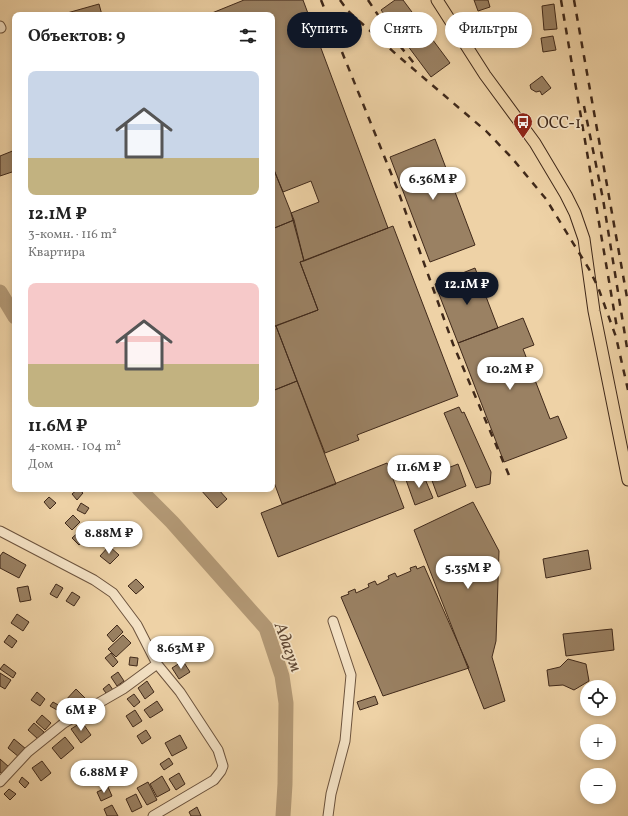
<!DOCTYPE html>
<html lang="ru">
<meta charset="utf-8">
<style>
body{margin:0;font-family:Vollkorn,serif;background:#f6f6f6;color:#222;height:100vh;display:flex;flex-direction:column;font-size:15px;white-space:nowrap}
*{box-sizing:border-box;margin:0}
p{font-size:13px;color:#767676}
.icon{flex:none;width:22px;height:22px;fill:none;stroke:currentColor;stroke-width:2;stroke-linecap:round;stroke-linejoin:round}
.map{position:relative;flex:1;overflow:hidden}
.details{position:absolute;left:12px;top:12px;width:263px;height:480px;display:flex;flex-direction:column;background:#fff;border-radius:8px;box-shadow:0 2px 6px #0003}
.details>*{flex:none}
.guide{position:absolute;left:287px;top:12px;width:281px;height:36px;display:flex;gap:8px}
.controls{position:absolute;left:580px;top:680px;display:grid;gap:8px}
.controls a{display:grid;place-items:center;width:36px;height:36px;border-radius:50%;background:#fff;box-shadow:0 2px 6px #0003;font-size:20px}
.price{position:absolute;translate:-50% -34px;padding:0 9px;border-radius:14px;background:#fff;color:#222;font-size:13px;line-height:26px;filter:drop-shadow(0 1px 2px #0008)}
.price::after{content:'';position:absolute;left:50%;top:24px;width:12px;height:9px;margin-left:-6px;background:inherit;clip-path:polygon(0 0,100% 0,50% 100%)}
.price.current{background:#111827;color:#fff}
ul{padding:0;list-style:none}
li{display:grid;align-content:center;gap:8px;height:212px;padding:0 16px}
li span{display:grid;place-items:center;height:124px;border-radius:8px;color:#555}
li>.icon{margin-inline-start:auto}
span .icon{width:72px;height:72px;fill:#fffc;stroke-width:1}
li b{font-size:17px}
h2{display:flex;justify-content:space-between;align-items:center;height:48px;padding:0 16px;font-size:17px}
.chip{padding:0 14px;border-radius:18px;background:#fff;box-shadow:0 2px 6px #0003;font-size:14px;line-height:36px}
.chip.current{background:#111827;color:#fff}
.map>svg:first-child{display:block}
</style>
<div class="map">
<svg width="628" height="816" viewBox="0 0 628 816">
<rect width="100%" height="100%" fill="#eed2a6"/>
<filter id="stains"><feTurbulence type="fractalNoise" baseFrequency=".005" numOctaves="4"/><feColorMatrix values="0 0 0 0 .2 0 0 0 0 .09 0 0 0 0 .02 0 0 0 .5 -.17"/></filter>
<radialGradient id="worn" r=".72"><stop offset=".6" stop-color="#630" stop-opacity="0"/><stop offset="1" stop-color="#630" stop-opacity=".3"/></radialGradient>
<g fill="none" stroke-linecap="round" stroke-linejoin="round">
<path stroke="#b39976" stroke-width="15" d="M 0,292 L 15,317
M 139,489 L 172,522 L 266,628 L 282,676 L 286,703 L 285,784 L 283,816"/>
</g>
<path fill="#9a8163" stroke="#40291a" d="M 244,0 L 303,0 L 388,228 L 304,261 L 291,213 L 319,202 L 311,181 L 283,192 L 272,165 L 272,15 L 213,15 L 212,13 Z
M 395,0 L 403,0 L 450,63 L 431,77 L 381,10 Z
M 474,0 L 488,0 L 490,7 L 478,11 Z
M 99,4 L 102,15 L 60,15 Z
M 554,4 L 557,29 L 544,30 L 542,6 Z
M 493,17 L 498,35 L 487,38 L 482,20 Z
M 553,36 L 556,50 L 543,52 L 541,38 Z
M 542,76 L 551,88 L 542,95 L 540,91 L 536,92 L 531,89 L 530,85 Z
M 435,139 L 475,245 L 430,262 L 390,157 Z
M 15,150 L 15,171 L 0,176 L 0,156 Z
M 272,165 L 294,220 L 272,229 Z
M 294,220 L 304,261 L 300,262 L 318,310 L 272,327 L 272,229 Z
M 393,226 L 458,396 L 357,435 L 359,440 L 325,453 L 276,326 L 318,310 L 300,262 Z
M 475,268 L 498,328 L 458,343 L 435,284 Z
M 523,318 L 534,345 L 523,349 L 550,419 L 558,416 L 567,438 L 504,462 L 458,343 Z
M 276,326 L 297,381 L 272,391 L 272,327 Z
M 297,381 L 336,484 L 282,504 L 272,477 L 272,391 Z
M 459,407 L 462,413 L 464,412 L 491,472 L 490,484 L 476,488 L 444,413 Z
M 387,463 L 404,508 L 278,557 L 261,513 Z
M 458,464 L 466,486 L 438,497 L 430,475 Z
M 423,474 L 433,498 L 415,505 L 406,480 Z
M 78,489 L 83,493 L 77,500 L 72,494 Z
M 200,489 L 218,489 L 227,499 L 217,508 Z
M 49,497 L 56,503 L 50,509 L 44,502 Z
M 473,502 L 499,551 L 496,641 L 492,657 L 505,701 L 484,709 L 414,530 Z
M 81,503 L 89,508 L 85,514 L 77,510 Z
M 73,515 L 80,522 L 72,530 L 65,523 Z
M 104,525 L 112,532 L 105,540 L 97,533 Z
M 82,529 L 88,535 L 79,545 L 72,538 Z
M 109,546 L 119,555 L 110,564 L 100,556 Z
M 588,550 L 591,569 L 546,578 L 543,559 Z
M 3,552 L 26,565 L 19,578 L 0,568 L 0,556 Z
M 416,566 L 417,569 L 424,566 L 469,668 L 383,696 L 341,597 L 349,594 L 348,592 L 355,589 L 356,593 L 369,587 L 368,584 L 375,581 L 377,585 L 389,579 L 388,576 L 395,573 L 397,577 L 411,571 L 410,568 Z
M 136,579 L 144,587 L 136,594 L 128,586 Z
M 56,584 L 63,588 L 57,598 L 50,594 Z
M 28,586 L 31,600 L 20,602 L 17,588 Z
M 72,592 L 80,597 L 74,606 L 66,601 Z
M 17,614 L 29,622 L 23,631 L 11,623 Z
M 117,625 L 123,632 L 113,642 L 107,635 Z
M 612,629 L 614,650 L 566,656 L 563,634 Z
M 9,635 L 17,641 L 12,648 L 4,642 Z
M 123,635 L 131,643 L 116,657 L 108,649 Z
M 111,653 L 118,662 L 113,667 L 105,658 Z
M 130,657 L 138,658 L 137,666 L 129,665 Z
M 568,659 L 586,664 L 589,681 L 574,690 L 563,685 L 549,686 L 547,670 L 560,667 Z
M 183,661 L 190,672 L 179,679 L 172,668 Z
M 4,664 L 16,673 L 13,678 L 0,669 Z
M 118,672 L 124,681 L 117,686 L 111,677 Z
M 0,673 L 11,680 L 5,689 L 0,686 Z
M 147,681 L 154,692 L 145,699 L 138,688 Z
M 109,684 L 115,693 L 109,697 L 103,689 Z
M 76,689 L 86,699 L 75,712 L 64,702 Z
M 37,692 L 45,699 L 40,706 L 31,700 Z
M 134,694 L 140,702 L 134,707 L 127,699 Z
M 375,696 L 378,704 L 360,710 L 357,702 Z
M 157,701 L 163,710 L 150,718 L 144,710 Z
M 53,702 L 60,706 L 57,710 L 50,706 Z
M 135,710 L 142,721 L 133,727 L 126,716 Z
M 42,715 L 51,723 L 45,730 L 36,722 Z
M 82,722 L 91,735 L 81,743 L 71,729 Z
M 34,723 L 44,732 L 38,739 L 28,730 Z
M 146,730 L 151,738 L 142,744 L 137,736 Z
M 180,735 L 187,748 L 172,756 L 165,743 Z
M 65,737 L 74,748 L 61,759 L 52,748 Z
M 14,739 L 26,749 L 19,757 L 8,748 Z
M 169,758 L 173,764 L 164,770 L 160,764 Z
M 0,759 L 9,767 L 3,774 L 0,772 Z
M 42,761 L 51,773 L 41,781 L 32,768 Z
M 98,765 L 104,775 L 91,782 L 85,771 Z
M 179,773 L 185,784 L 176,790 L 169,779 Z
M 162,776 L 170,790 L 157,797 L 150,784 Z
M 22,777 L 29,783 L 25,788 L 19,782 Z
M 148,782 L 157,800 L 147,805 L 137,788 Z
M 108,787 L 112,796 L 101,801 L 97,792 Z
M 9,789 L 16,794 L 10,800 L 4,794 Z
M 136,794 L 142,807 L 132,812 L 126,799 Z
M 112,805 L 118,816 L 107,816 L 104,809 Z
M 197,807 L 201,816 L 191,816 L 189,812 Z"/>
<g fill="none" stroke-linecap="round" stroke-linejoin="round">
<g stroke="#6c533d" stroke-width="11">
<path id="minor" d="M 0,26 L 1,28
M 0,531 L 94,580 L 113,593 L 137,625 L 157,664 L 180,692 L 218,750 L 223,766 L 221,771 L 214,780 L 153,816
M 0,782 L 28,752 L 64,723 L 123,689 L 157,664
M 328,816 L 331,794 L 345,741 L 351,675 L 333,621"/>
</g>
<g stroke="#40291a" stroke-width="13">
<path id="major" d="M 437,0 L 485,75 L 535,143 L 566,195 L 575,213 L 584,239 L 594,311 L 628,480"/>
</g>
<use href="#minor" stroke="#f4e2c5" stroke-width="9"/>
<use href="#major" stroke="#eed2a6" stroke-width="11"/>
<path stroke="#40291a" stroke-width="2.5" stroke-dasharray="7 7" stroke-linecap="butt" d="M 321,0 L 397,188 L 453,344 L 511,480
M 340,0 L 348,11 L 397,55 L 486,131 L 512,158 L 546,199 L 589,269 L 598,287 L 616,337 L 628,390
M 368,0 L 392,36 L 417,67
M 561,0 L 617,328
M 574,0 L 628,303
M 584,106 L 603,199 L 628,354"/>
</g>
<defs>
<g id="bus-pin" transform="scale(1)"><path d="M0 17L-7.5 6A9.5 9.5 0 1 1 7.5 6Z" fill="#8f2418" stroke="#f4e2c5"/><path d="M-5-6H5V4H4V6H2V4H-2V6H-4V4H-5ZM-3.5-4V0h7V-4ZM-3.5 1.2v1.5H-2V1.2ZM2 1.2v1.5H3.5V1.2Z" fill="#fff"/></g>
</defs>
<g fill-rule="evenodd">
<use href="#bus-pin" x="523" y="122"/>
</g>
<g text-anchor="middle" stroke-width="3.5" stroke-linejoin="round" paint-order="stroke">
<g font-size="16" fill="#40291a" stroke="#f4e2c5" text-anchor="start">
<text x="537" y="128">ОСС-1</text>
</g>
<g font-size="17" font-style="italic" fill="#5d4531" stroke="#f4e2c5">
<text transform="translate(289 647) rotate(70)" y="6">Адагум</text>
</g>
</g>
<rect width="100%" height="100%" filter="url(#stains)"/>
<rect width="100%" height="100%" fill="url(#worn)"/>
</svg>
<div class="controls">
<a><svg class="icon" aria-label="locate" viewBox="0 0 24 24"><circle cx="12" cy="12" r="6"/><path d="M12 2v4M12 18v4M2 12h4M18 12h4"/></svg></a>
<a>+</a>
<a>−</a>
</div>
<b class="price" style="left:433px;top:201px">6.36M ₽</b>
<b class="price current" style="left:467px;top:306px">12.1M ₽</b>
<b class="price" style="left:510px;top:391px">10.2M ₽</b>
<b class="price" style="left:419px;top:489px">11.6M ₽</b>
<b class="price" style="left:109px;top:555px">8.88M ₽</b>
<b class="price" style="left:468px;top:590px">5.35M ₽</b>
<b class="price" style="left:181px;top:670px">8.63M ₽</b>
<b class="price" style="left:81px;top:732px">6M ₽</b>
<b class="price" style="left:104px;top:794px">6.88M ₽</b>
<div class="guide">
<a class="chip current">Купить</a>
<a class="chip">Снять</a>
<a class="chip">Фильтры</a>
</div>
<section class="details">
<h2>Объектов: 9<svg class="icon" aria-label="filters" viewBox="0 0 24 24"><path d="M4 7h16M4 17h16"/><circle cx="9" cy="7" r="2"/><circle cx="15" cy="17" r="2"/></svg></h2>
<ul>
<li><span style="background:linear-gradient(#c9d6e8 70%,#c2b280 0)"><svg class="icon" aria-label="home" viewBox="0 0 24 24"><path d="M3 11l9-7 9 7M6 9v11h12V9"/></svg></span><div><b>12.1M ₽</b><p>3-комн. · 116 m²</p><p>Квартира</p></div></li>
<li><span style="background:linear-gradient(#f6c9c9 65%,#c2b280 0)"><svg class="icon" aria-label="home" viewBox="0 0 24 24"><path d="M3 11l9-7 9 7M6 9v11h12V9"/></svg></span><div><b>11.6M ₽</b><p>4-комн. · 104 m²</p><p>Дом</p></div></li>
</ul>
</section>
</div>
